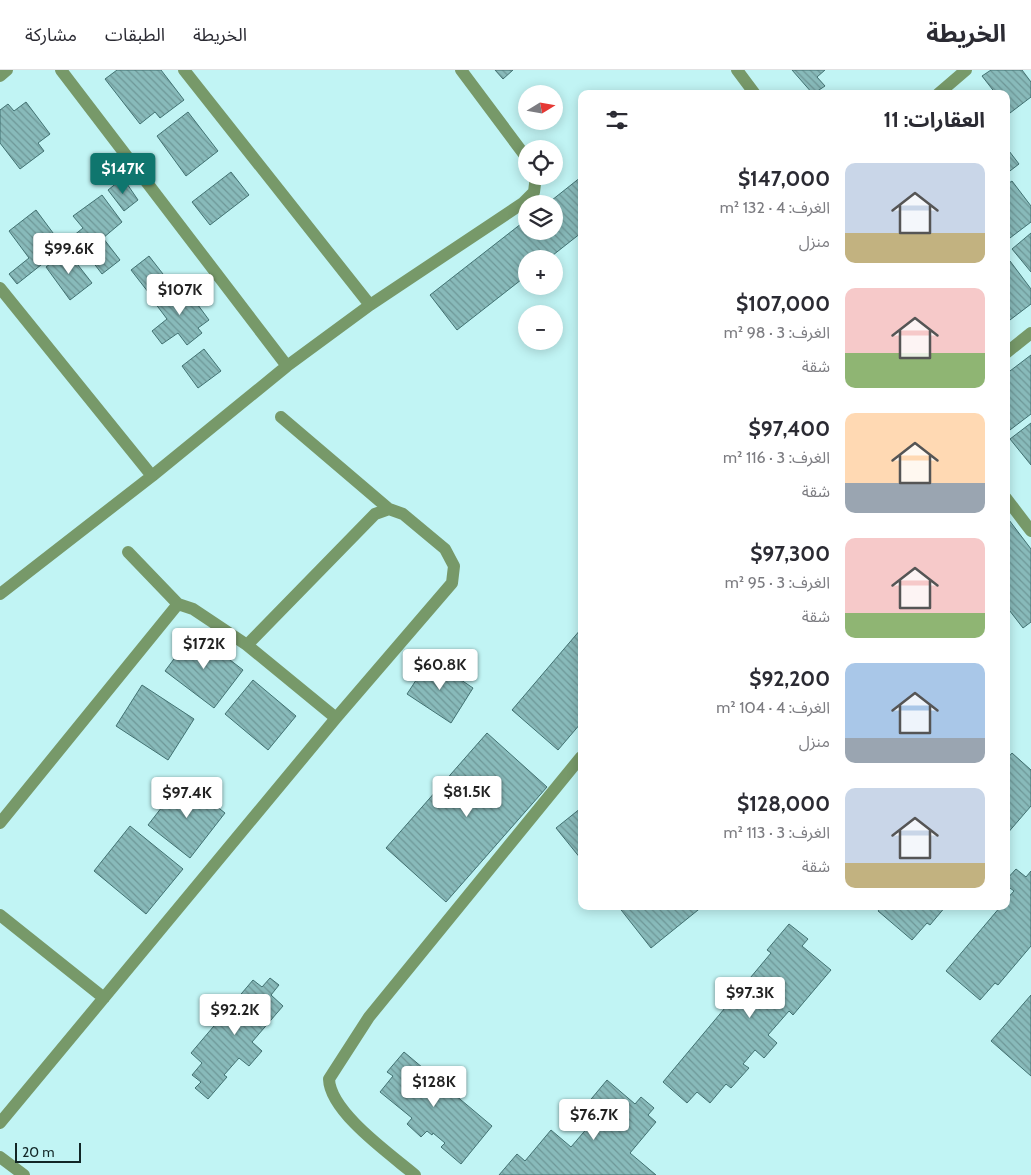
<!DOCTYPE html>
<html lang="ar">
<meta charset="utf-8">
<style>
body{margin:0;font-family:Cabin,"Noto Sans Arabic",sans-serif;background:#f7f7f7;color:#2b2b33;direction:rtl;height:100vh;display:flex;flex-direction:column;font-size:19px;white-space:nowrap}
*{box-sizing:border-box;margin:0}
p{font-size:16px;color:#7c7c81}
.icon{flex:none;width:28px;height:28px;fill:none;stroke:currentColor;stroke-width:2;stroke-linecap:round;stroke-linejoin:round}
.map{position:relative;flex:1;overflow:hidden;direction:ltr}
.panel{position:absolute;left:578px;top:20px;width:432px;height:820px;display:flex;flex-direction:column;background:#fff;border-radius:10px;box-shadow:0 2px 12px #0003;direction:rtl}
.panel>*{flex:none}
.needle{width:32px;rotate:79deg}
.controls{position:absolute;left:518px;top:15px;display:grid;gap:10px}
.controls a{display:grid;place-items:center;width:45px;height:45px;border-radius:50%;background:#fff;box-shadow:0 2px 12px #0003;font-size:25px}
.scale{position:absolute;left:15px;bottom:12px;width:66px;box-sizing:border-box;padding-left:5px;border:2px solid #122626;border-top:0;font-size:14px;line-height:18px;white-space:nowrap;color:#122626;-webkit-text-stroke:4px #c1f4f4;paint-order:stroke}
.price{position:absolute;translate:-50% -42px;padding:0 11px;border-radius:5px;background:#fff;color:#222;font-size:16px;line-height:32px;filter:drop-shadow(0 1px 2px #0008)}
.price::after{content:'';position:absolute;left:50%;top:30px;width:15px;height:11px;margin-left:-8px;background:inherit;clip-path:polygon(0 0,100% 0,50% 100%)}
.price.on{background:#0f766e;color:#fff}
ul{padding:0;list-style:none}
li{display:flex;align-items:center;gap:15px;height:125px;padding:0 25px}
li span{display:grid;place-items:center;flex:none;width:140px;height:100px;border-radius:10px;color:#555}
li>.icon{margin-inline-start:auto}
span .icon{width:60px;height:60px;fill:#fffc;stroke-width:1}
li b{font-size:21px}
h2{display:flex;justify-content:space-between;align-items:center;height:60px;padding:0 25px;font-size:21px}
header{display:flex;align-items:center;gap:30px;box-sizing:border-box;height:70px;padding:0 25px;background:#fff;border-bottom:1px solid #e1e1e2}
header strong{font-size:24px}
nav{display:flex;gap:28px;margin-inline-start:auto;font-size:18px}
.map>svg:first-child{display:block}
</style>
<header>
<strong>الخريطة</strong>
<nav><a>الخريطة</a><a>الطبقات</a><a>مشاركة</a></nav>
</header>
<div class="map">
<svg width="1031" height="1105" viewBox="0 0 1031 1105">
<defs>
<pattern id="building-back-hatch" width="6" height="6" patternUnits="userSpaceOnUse" patternTransform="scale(1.25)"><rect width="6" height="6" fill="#88baba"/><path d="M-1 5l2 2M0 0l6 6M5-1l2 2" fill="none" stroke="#6e9797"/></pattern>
</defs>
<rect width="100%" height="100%" fill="#c1f4f4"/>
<path fill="url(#building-back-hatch)" stroke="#427272" d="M 117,0 L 161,0 L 184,30 L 160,48 L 155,42 L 140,54 L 105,9 Z
M 495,0 L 513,0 L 503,9 Z
M 792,0 L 825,0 L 817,7 L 825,16 L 813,24 Z
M 991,0 L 1022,0 L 1031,12 L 1031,27 L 1010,43 L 1006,38 L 1006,24 L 996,24 L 982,6 Z
M 26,32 L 50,64 L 38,73 L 44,81 L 20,99 L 0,73 L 0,40 L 8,34 L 14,41 Z
M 188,42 L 218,81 L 186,106 L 157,66 Z
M 1006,77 L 1019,94 L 1006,104 Z
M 231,102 L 249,125 L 210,155 L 192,132 Z
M 581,107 L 581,163 L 548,189 L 526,189 L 526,206 L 457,260 L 430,225 L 526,150 L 526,161 L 554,161 L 554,134 L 547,134 Z
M 123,108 L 138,130 L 124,141 L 108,120 Z
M 1012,111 L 1031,136 L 1031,152 L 1006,171 L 1006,115 Z
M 102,125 L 122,152 L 103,168 L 120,190 L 102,204 L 73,166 L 83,158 L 73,146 Z
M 36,140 L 59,171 L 41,185 L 46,191 L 17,214 L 9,204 L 29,188 L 9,161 Z
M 1031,163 L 1031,202 L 1012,179 Z
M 67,181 L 92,213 L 70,230 L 46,197 Z
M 149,186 L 170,213 L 152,227 L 131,200 Z
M 1010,191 L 1031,219 L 1031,234 L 1006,253 L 1006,194 Z
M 181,212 L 209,250 L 198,258 L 202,263 L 187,275 L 178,263 L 162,274 L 152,261 L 167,249 L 155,233 Z
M 204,279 L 221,301 L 198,318 L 182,296 Z
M 1031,285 L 1031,344 L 1006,363 L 1006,304 Z
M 1031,353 L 1031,395 L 1010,369 Z
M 1006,446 L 1031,479 L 1031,552 L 1023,558 L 1006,536 Z
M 581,559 L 581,653 L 558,680 L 512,640 Z
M 194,562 L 243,600 L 214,638 L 165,601 Z
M 430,589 L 473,618 L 451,653 L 407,624 Z
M 253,610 L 296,646 L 268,680 L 225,644 Z
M 142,615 L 194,649 L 168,690 L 116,656 Z
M 487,663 L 547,717 L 446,832 L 386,778 Z
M 1012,683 L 1031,700 L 1031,736 L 1006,765 L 1006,690 Z
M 183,710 L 225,743 L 190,788 L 148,755 Z
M 581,738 L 581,789 L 556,758 Z
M 130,756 L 183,799 L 146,844 L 94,801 Z
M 1016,799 L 1026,807 L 1031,801 L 1031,876 L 998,915 L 995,913 L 980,930 L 946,901 L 1001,836 L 1006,836 L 1006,830 L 1014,821 L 1006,815 L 1006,810 Z
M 618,836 L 703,836 L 651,878 Z
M 882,836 L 946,836 L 930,855 L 927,853 L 912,870 L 878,841 Z
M 789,854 L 808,869 L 802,876 L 831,900 L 793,945 L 789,941 L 768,965 L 777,973 L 764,988 L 755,980 L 743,994 L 749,998 L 731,1018 L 726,1014 L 710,1033 L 697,1022 L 687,1033 L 663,1012 L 771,883 L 767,880 Z
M 270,908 L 279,915 L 271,925 L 283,936 L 252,972 L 262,981 L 249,996 L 239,988 L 224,1005 L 227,1007 L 208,1029 L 195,1018 L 201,1012 L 192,1005 L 202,993 L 191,983 L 253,910 L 262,917 Z
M 1031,925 L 1031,1006 L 991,971 Z
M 404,982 L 492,1056 L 461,1094 L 441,1077 L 445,1073 L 433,1063 L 432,1065 L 427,1061 L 421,1067 L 407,1054 L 412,1048 L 380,1022 L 393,1006 L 387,1002 Z
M 607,1010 L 635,1034 L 641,1027 L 654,1038 L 648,1045 L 656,1052 L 630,1083 L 656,1105 L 499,1105 L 517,1084 L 525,1091 L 551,1060 L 571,1077 L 589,1056 L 577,1046 Z"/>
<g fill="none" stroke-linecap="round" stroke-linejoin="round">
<path stroke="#779969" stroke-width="12" d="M 415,1105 C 390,1084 330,1042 329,1009 L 369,947 L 581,687"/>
<path stroke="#779969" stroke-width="12" d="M 61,0 L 287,296
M 184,0 L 370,235
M 461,0 L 526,87
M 737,0 L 755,24
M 0,6 L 7,0
M 938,24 L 966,0
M 0,218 L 152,406
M 1006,283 L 1031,263
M 281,347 L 389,439
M 1006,428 L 1031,461
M 128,482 L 178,534 L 193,539 L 247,575 L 336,648
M 0,524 L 152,406 L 287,296 L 370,235 L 523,133 L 534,122 L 536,106
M 0,753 L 178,534
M 0,845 L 104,928
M 0,1053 L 336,648 L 452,513 L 454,496 L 445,479 L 403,444 L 389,439 L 375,444 L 247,575
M 0,1087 L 24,1105"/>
</g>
</svg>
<div class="controls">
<a><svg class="needle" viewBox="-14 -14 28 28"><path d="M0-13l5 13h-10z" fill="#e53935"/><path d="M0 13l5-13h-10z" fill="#7c7c81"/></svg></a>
<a><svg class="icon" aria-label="locate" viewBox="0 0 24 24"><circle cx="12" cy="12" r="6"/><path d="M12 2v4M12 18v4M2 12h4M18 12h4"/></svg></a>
<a><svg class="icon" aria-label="layers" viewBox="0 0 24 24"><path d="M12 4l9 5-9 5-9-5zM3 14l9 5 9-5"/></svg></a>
<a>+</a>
<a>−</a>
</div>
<div class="scale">20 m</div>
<b class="price on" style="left:123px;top:125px">$147K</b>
<b class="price" style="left:69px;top:205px">$99.6K</b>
<b class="price" style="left:180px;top:246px">$107K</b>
<b class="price" style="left:204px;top:600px">$172K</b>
<b class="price" style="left:440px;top:621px">$60.8K</b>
<b class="price" style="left:467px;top:748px">$81.5K</b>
<b class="price" style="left:187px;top:749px">$97.4K</b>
<b class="price" style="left:750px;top:949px">$97.3K</b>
<b class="price" style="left:235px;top:966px">$92.2K</b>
<b class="price" style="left:434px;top:1038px">$128K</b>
<b class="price" style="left:594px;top:1071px">$76.7K</b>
<section class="panel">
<h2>العقارات: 11<svg class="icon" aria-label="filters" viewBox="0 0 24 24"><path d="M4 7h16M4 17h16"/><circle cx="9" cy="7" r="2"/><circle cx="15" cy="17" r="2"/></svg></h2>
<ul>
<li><span style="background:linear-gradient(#c9d6e8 70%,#c2b280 0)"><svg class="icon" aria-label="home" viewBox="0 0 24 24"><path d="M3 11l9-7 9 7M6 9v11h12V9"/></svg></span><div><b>$147,000</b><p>الغرف: 4 · 132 m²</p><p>منزل</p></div></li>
<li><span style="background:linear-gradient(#f6c9c9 65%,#8fb573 0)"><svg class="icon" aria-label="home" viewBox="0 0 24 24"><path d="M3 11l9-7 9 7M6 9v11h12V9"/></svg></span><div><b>$107,000</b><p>الغرف: 3 · 98 m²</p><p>شقة</p></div></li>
<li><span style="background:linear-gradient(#ffd9b3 70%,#9aa5b1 0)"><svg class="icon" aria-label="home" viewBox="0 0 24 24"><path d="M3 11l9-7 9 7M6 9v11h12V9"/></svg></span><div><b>$97,400</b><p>الغرف: 3 · 116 m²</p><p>شقة</p></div></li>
<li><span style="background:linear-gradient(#f6c9c9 75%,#8fb573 0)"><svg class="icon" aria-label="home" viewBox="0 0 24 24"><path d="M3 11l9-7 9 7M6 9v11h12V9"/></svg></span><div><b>$97,300</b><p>الغرف: 3 · 95 m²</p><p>شقة</p></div></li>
<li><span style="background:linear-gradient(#a9c7e8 75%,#9aa5b1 0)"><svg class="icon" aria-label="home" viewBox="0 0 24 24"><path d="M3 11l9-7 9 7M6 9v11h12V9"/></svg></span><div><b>$92,200</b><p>الغرف: 4 · 104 m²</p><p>منزل</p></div></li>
<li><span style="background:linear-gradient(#c9d6e8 75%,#c2b280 0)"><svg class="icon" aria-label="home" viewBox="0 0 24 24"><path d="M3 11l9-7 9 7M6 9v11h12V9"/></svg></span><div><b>$128,000</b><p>الغرف: 3 · 113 m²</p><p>شقة</p></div></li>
</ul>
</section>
</div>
